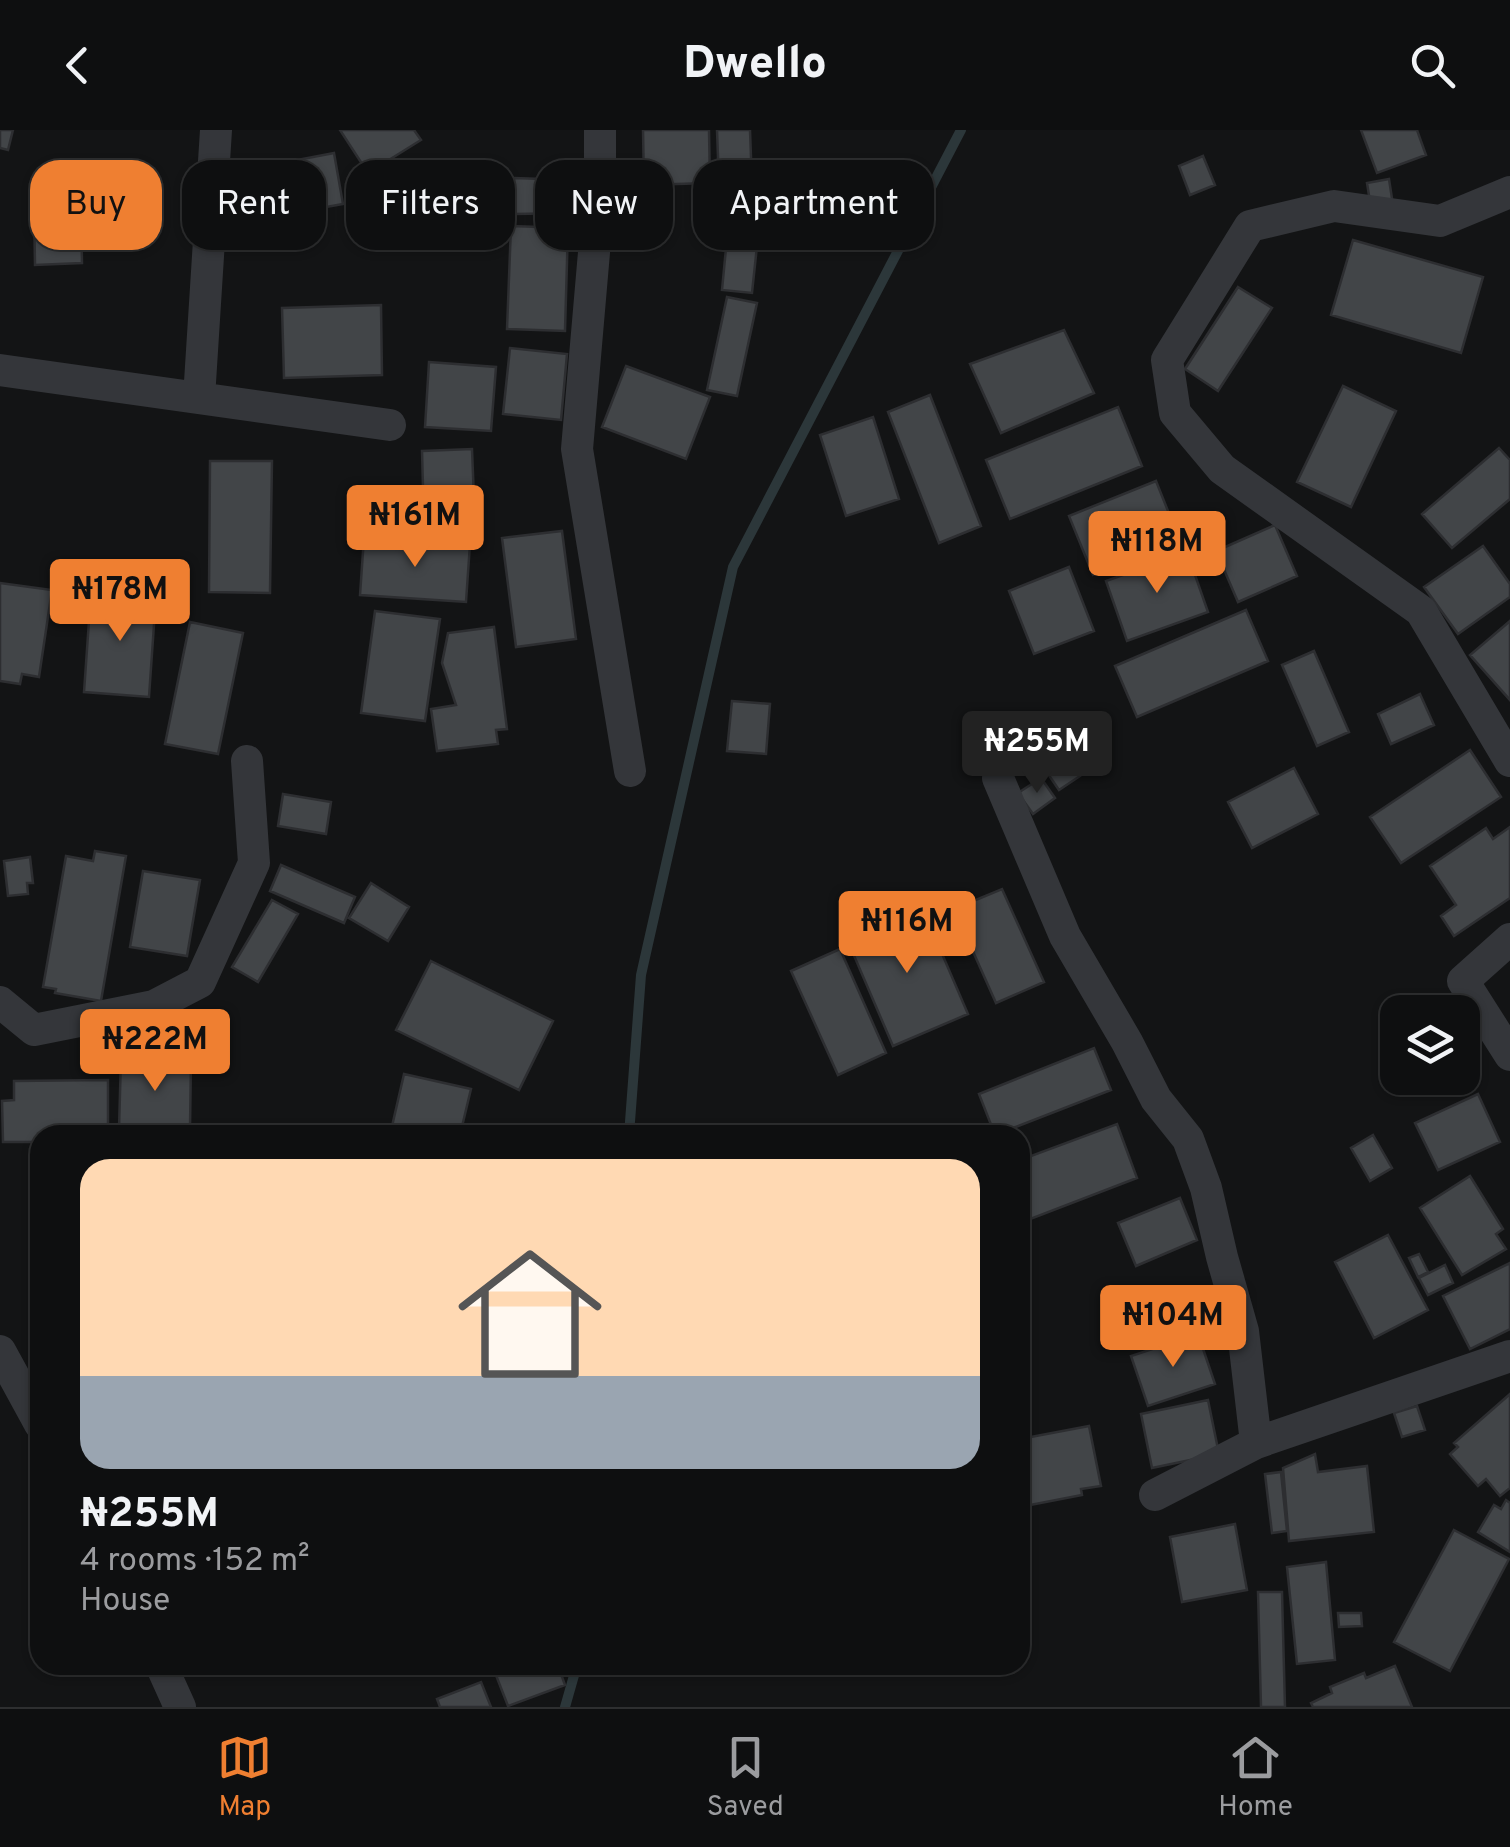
<!DOCTYPE html>
<meta charset="utf-8">
<style>
body{margin:0;font-family:Overpass,sans-serif;background:#171819;color:#f1f3f6;height:100vh;display:flex;flex-direction:column;font-size:38px;white-space:nowrap}
*{box-sizing:border-box;margin:0}
p{font-size:32px;color:#9b9c9f}
.icon{flex:none;width:55px;height:55px;fill:none;stroke:currentColor;stroke-width:2;stroke-linecap:round;stroke-linejoin:round}
.map{position:relative;flex:1;overflow:hidden}
.sheet{position:absolute;left:30px;top:995px;width:1000px;height:550px;display:flex;flex-direction:column;background:#0e0f10;border-radius:30px;box-shadow:0 2px 8px #0004,0 0 0 2px #2e2f30}
.sheet>*{flex:none}
.hud{position:absolute;left:30px;top:30px;width:1000px;height:90px;display:flex;gap:20px}
.buttons{position:absolute;left:1380px;top:865px;display:grid;gap:20px}
.buttons a{display:grid;place-items:center;width:100px;height:100px;border-radius:20px;background:#0e0f10;box-shadow:0 2px 8px #0004,0 0 0 2px #2e2f30;font-size:50px}
.price{position:absolute;translate:-50% -85px;padding:0 22px;border-radius:10px;background:#ef7f31;color:#111;font-size:32px;line-height:65px;filter:drop-shadow(0 2px 5px #0008)}
.price::after{content:'';position:absolute;left:50%;top:60px;width:30px;height:22px;margin-left:-15px;background:inherit;clip-path:polygon(0 0,100% 0,50% 100%)}
.price.active{background:#222;color:#fff}
ul{padding:0;list-style:none}
li{display:grid;align-content:center;gap:20px;height:530px;padding:0 50px}
li+li{border-top:2px solid #2e2f30}
li span{display:grid;place-items:center;height:310px;border-radius:30px;color:#555}
li>.icon{margin-inline-start:auto}
span .icon{width:180px;height:180px;fill:#fffc;stroke-width:1}
li b{font-size:42px}
.chip{padding:0 35px;border-radius:30px;background:#0e0f10;box-shadow:0 2px 8px #0004,0 0 0 2px #2e2f30;font-size:35px;line-height:90px}
.chip.active{background:#ef7f31;color:#111}
header{display:flex;justify-content:space-between;align-items:center;height:130px;padding:0 50px;background:#0e0f10;font-size:45px;font-weight:800}
.tabs{display:flex;justify-content:space-around;align-items:center;height:140px;border-top:2px solid #2e2f30;background:#0e0f10;font-size:28px;color:#9b9c9f}
.tabs a{display:grid;justify-items:center;gap:5px}
.tabs .active{color:#ef7f31}
.map>svg:first-child{display:block}
</style>
<header><svg class="icon" aria-label="back" viewBox="0 0 24 24"><path d="M15 5l-7 7 7 7"/></svg>Dwello<svg class="icon" aria-label="search" viewBox="0 0 24 24"><circle cx="10" cy="10" r="6"/><path d="M15 15l6 6"/></svg></header>
<div class="map">
<svg width="1510" height="1577" viewBox="0 0 1510 1577">
<rect width="100%" height="100%" fill="#131415"/>
<g fill="none" stroke-linecap="round" stroke-linejoin="round">
<path stroke="#2c373a" stroke-width="10" d="M 629,1005 L 641,845 L 733,437 L 961,0
M 565,1577 L 577,1535"/>
</g>
<path fill="#424548" stroke="#2d2e31" stroke-width="2.5" d="M 0,0 L 13,0 L 8,20 L 0,18 Z
M 340,0 L 414,0 L 421,10 L 368,43 Z
M 643,0 L 709,0 L 710,53 L 644,55 Z
M 717,0 L 750,0 L 752,54 L 719,55 Z
M 1361,0 L 1417,0 L 1426,25 L 1377,43 Z
M 334,23 L 343,74 L 254,90 L 245,40 Z
M 1203,26 L 1215,55 L 1190,65 L 1179,36 Z
M 514,48 L 572,50 L 574,83 L 515,84 Z
M 1389,49 L 1393,75 L 1371,78 L 1367,53 Z
M 731,66 L 762,69 L 752,163 L 722,160 Z
M 81,75 L 82,133 L 35,135 L 34,77 Z
M 511,96 L 568,98 L 565,201 L 507,199 Z
M 1353,110 L 1483,147 L 1461,223 L 1331,185 Z
M 1238,157 L 1272,178 L 1218,261 L 1185,239 Z
M 727,167 L 757,173 L 737,266 L 707,260 Z
M 381,175 L 382,245 L 284,248 L 282,178 Z
M 1064,200 L 1094,263 L 1001,303 L 970,234 Z
M 510,218 L 567,224 L 561,290 L 503,284 Z
M 429,232 L 496,237 L 491,301 L 425,297 Z
M 626,236 L 710,267 L 686,329 L 602,297 Z
M 1343,256 L 1396,281 L 1351,377 L 1297,352 Z
M 930,265 L 981,396 L 939,413 L 888,282 Z
M 1118,277 L 1142,336 L 1010,389 L 986,330 Z
M 873,287 L 899,369 L 846,386 L 820,305 Z
M 1499,318 L 1510,330 L 1510,369 L 1452,418 L 1422,384 Z
M 472,319 L 475,393 L 424,395 L 422,321 Z
M 210,331 L 272,331 L 270,463 L 209,462 Z
M 1156,351 L 1180,411 L 1093,445 L 1069,386 Z
M 1275,395 L 1297,446 L 1238,472 L 1216,421 Z
M 562,401 L 576,509 L 516,517 L 502,408 Z
M 364,407 L 470,414 L 466,472 L 360,465 Z
M 1483,416 L 1510,454 L 1510,467 L 1458,504 L 1424,457 Z
M 1187,422 L 1208,482 L 1127,511 L 1106,451 Z
M 1069,437 L 1094,501 L 1034,524 L 1009,461 Z
M 0,453 L 52,460 L 39,547 L 22,544 L 20,554 L 0,551 Z
M 91,462 L 156,466 L 149,567 L 84,562 Z
M 1246,480 L 1268,531 L 1137,587 L 1115,536 Z
M 375,481 L 440,489 L 425,591 L 361,583 Z
M 1510,491 L 1510,570 L 1470,525 Z
M 190,492 L 243,503 L 218,624 L 165,614 Z
M 494,497 L 507,599 L 496,600 L 498,614 L 437,621 L 431,579 L 456,575 L 442,533 L 448,503 Z
M 1314,521 L 1349,602 L 1317,616 L 1282,535 Z
M 1420,564 L 1434,595 L 1391,614 L 1378,584 Z
M 732,571 L 770,574 L 766,624 L 727,621 Z
M 1470,620 L 1501,667 L 1401,733 L 1370,687 Z
M 1066,627 L 1080,646 L 1059,660 L 1046,641 Z
M 1294,638 L 1318,684 L 1252,718 L 1228,672 Z
M 1041,648 L 1055,668 L 1033,684 L 1018,663 Z
M 283,664 L 331,672 L 326,704 L 278,696 Z
M 1510,697 L 1510,768 L 1454,806 L 1441,786 L 1456,775 L 1430,736 L 1486,698 L 1493,709 Z
M 95,721 L 126,726 L 101,871 L 55,863 L 56,859 L 43,857 L 66,726 L 93,731 Z
M 30,727 L 33,753 L 27,753 L 28,764 L 8,766 L 4,731 Z
M 281,735 L 355,767 L 344,793 L 270,761 Z
M 143,741 L 200,750 L 187,826 L 130,817 Z
M 371,753 L 409,777 L 388,811 L 349,788 Z
M 1002,759 L 1044,852 L 996,873 L 954,779 Z
M 272,770 L 298,784 L 258,852 L 232,837 Z
M 921,775 L 968,884 L 893,916 L 846,807 Z
M 840,819 L 886,923 L 838,945 L 791,841 Z
M 431,831 L 553,891 L 519,960 L 396,900 Z
M 1094,918 L 1111,960 L 995,1005 L 979,964 Z
M 121,927 L 191,928 L 190,1000 L 119,999 Z
M 404,944 L 471,959 L 460,1005 L 390,1005 Z
M 108,950 L 108,1005 L 40,1005 L 40,1012 L 3,1012 L 2,971 L 14,970 L 14,951 Z
M 1478,964 L 1500,1012 L 1438,1040 L 1415,993 Z
M 1117,994 L 1137,1048 L 1020,1093 L 1020,1030 Z
M 1373,1005 L 1392,1038 L 1370,1051 L 1351,1018 Z
M 1470,1046 L 1503,1099 L 1496,1104 L 1506,1119 L 1462,1145 L 1420,1078 Z
M 1180,1068 L 1197,1110 L 1136,1136 L 1118,1093 Z
M 1388,1105 L 1428,1180 L 1374,1208 L 1335,1132 Z
M 1419,1124 L 1428,1142 L 1418,1147 L 1409,1128 Z
M 1510,1133 L 1510,1199 L 1470,1219 L 1443,1166 Z
M 1445,1135 L 1453,1153 L 1428,1165 L 1419,1148 Z
M 1198,1204 L 1215,1254 L 1148,1276 L 1131,1226 Z
M 1510,1264 L 1510,1358 L 1500,1366 L 1486,1349 L 1478,1356 L 1450,1324 L 1458,1317 L 1454,1313 Z
M 1208,1270 L 1219,1324 L 1152,1338 L 1141,1284 Z
M 1417,1276 L 1425,1300 L 1402,1307 L 1394,1283 Z
M 1089,1296 L 1101,1356 L 1081,1359 L 1082,1365 L 1020,1377 L 1020,1309 Z
M 1315,1324 L 1318,1342 L 1367,1336 L 1374,1402 L 1289,1411 L 1283,1338 Z
M 1281,1342 L 1287,1401 L 1272,1403 L 1265,1344 Z
M 1506,1370 L 1510,1373 L 1510,1422 L 1478,1402 L 1494,1375 L 1501,1379 Z
M 1235,1394 L 1247,1460 L 1182,1472 L 1170,1407 Z
M 1454,1400 L 1509,1429 L 1450,1541 L 1394,1512 Z
M 1326,1432 L 1335,1530 L 1297,1534 L 1287,1437 Z
M 1258,1462 L 1282,1462 L 1285,1577 L 1261,1577 Z
M 1338,1483 L 1361,1483 L 1362,1496 L 1339,1497 Z
M 492,1535 L 566,1535 L 568,1541 L 561,1544 L 565,1555 L 508,1576 Z
M 1395,1536 L 1412,1577 L 1313,1577 L 1311,1573 L 1332,1563 L 1330,1557 L 1364,1543 L 1366,1548 Z
M 481,1552 L 491,1577 L 440,1577 L 437,1569 Z"/>
<g fill="none" stroke-linecap="round" stroke-linejoin="round">
<path stroke="#34363a" stroke-width="32" d="M 600,0 L 600,53 L 577,319 L 630,641
M 1510,62 L 1440,91 L 1334,76 L 1250,96 L 1167,230 L 1175,283 L 1222,339 L 1421,481 L 1510,631
M 0,240 L 390,295
M 199,268 L 216,0
M 998,648 L 1065,806 L 1127,912 L 1156,969 L 1188,1009 L 1206,1058 L 1222,1127 L 1243,1201 L 1256,1313
M 1510,809 L 1463,851 L 1510,925
M 0,872 L 34,900 L 154,876 L 200,852 L 254,733 L 247,631
M 0,1221 L 40,1294
M 1155,1365 L 1256,1313 L 1510,1226
M 161,1535 L 180,1577"/>
</g>
</svg>
<div class="buttons">
<a><svg class="icon" aria-label="layers" viewBox="0 0 24 24"><path d="M12 4l9 5-9 5-9-5zM3 14l9 5 9-5"/></svg></a>
</div>
<b class="price" style="left:415px;top:440px">₦161M</b>
<b class="price" style="left:1157px;top:466px">₦118M</b>
<b class="price" style="left:120px;top:514px">₦178M</b>
<b class="price active" style="left:1037px;top:666px">₦255M</b>
<b class="price" style="left:907px;top:846px">₦116M</b>
<b class="price" style="left:155px;top:964px">₦222M</b>
<b class="price" style="left:1173px;top:1240px">₦104M</b>
<div class="hud">
<a class="chip active">Buy</a>
<a class="chip">Rent</a>
<a class="chip">Filters</a>
<a class="chip">New</a>
<a class="chip">Apartment</a>
</div>
<section class="sheet">
<ul>
<li><span style="background:linear-gradient(#ffd9b3 70%,#9aa5b1 0)"><svg class="icon" aria-label="home" viewBox="0 0 24 24"><path d="M3 11l9-7 9 7M6 9v11h12V9"/></svg></span><div><b>₦255M</b><p>4 rooms · 152 m²</p><p>House</p></div></li>
</ul>
</section>
</div>
<nav class="tabs">
<a class="active"><svg class="icon" aria-label="map" viewBox="0 0 24 24"><path d="M3 6l6-2 6 2 6-2v14l-6 2-6-2-6 2zM9 4v14M15 6v14"/></svg>Map</a>
<a><svg class="icon" aria-label="saved" viewBox="0 0 24 24"><path d="M7 4h10v16l-5-4-5 4z"/></svg>Saved</a>
<a><svg class="icon" aria-label="home" viewBox="0 0 24 24"><path d="M3 11l9-7 9 7M6 9v11h12V9"/></svg>Home</a>
</nav>
